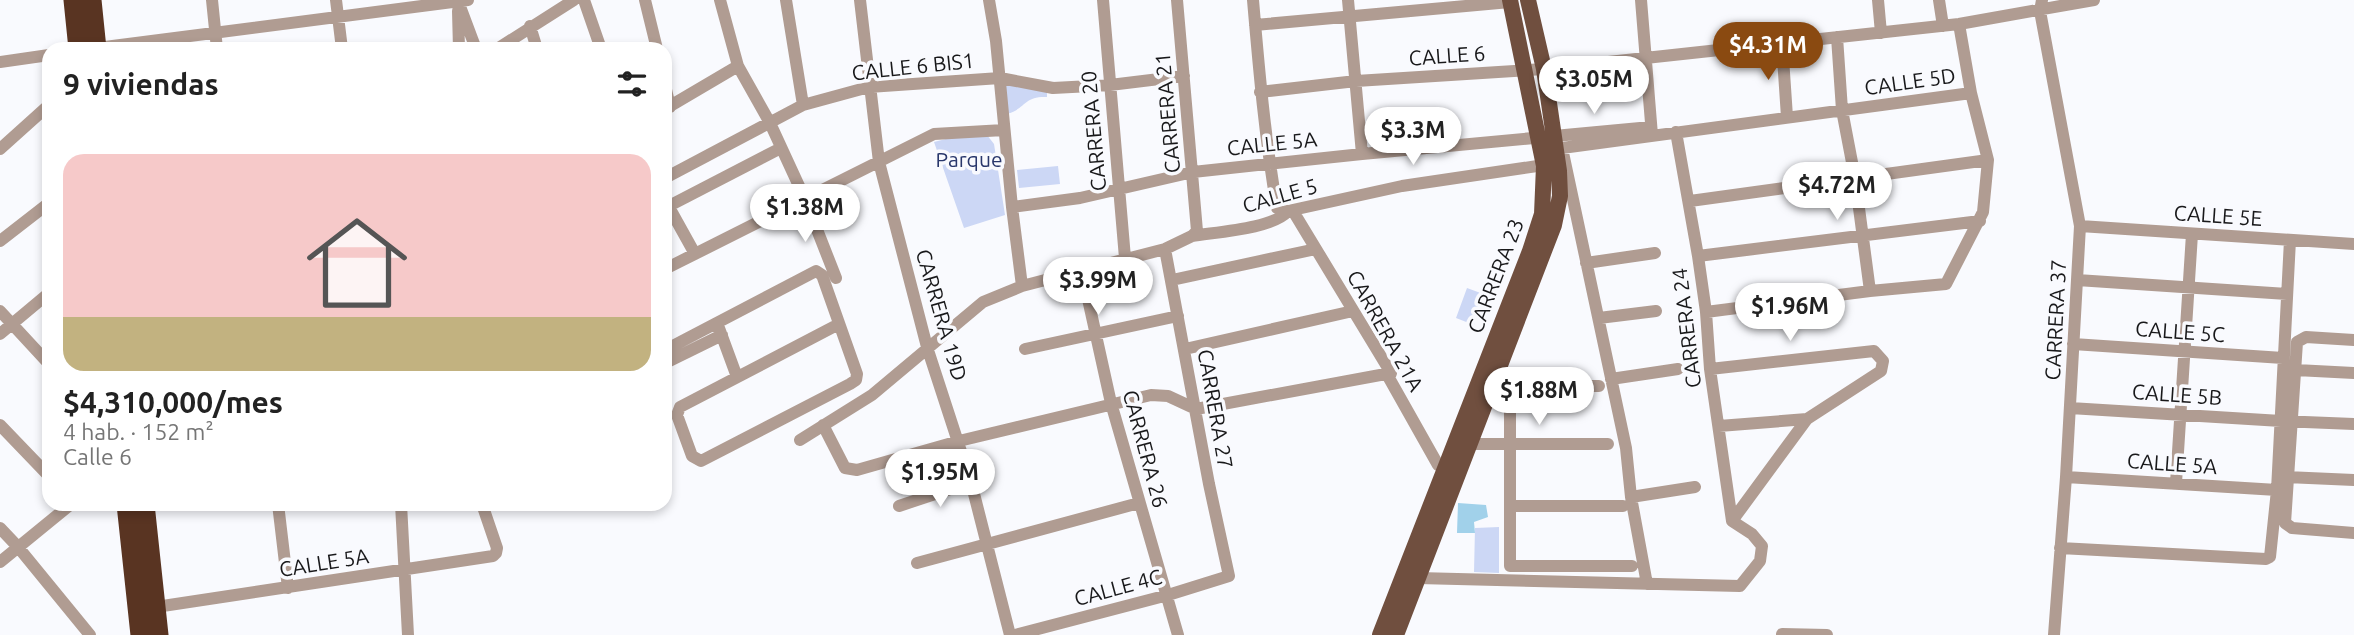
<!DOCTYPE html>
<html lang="es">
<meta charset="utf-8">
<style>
body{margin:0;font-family:Ubuntu,sans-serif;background:#f6f6f6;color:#222;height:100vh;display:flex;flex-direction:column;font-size:26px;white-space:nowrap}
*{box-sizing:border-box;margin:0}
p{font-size:23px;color:#767676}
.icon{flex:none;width:38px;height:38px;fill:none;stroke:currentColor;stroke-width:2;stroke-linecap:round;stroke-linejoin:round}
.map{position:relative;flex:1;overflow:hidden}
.panel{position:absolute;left:42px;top:42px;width:630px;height:469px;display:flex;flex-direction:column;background:#fff;border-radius:21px;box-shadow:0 4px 10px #0003}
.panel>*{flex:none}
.price{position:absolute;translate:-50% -60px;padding:0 16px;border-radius:24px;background:#fff;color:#222;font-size:23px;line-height:46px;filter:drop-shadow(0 2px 4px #0008)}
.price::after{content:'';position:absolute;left:50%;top:42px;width:21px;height:16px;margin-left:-10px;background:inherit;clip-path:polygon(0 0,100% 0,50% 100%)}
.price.active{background:#8a4a11;color:#fff}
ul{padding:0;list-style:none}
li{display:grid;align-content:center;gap:14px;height:371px;padding:0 21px}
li+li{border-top:2px solid #e0e0e0}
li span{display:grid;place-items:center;height:217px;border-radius:21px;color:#555}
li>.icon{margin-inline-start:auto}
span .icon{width:126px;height:126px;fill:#fffc;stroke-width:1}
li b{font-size:30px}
h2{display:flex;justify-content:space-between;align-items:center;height:84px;padding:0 21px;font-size:30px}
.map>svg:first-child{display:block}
</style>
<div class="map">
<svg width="2354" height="635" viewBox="0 0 2354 635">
<rect width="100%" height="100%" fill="#f9fafe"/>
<path fill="#ccd7f5" d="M 1002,82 L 1047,88 L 1047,97 C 1023,96 1027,108 1007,114 Z
M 977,131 L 987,135 L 994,144 L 1005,215 L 964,228 L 934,142 Z
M 1058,166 L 1060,184 L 1019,188 L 1017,170 Z
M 1467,288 L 1486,295 L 1474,325 L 1456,318 Z
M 1499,527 L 1499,573 L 1474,572 L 1475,528 Z"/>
<path fill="#a1d1ea" d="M 1458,503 L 1486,505 L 1488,517 L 1474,522 L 1475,533 L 1457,533 Z"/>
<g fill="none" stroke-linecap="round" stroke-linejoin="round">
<path stroke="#b09c92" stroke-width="12" d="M 212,0 L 217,49
M 336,0 L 342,49
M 584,0 L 601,49
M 645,0 L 657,49
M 720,0 L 738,66 L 770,123 L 805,199 L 836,278
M 786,0 L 803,105
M 860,0 L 879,162 L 927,347 L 971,482 L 1010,635
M 989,0 L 996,41 L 1012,207 L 1022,286
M 1103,0 L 1125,258
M 1253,0 C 1259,70 1265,139 1277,208 L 1288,211
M 1348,0 L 1362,154
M 1641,0 L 1652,135
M 1878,0 L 1881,33
M 1939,0 L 1943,26
M 2042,0 L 2040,11 L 2080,226 L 2066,477 L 2054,635
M 458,1 L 476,49
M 458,11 L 459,49
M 1255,25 L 1510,2
M 530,26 L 537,49
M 1837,37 L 1842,110 L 1855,178 L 1870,291
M 1782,43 L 1787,117
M 97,48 L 468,0
M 497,49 L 574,0
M 0,62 L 49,55
M 665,85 L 670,107
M 1260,92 L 1356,81 L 1544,69 L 1959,24 L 2094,0
M 665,109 L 738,66
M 1676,132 L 1698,256 L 1706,312 L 1710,369 L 1732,521
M 0,149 L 49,105
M 665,178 L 803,105 L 869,87 L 1000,78 L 1053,88 L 1110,85 L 1184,76
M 665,200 L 695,254
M 1690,201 L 1988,160
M 1012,207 L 1080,198 L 1193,172 L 1362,154 L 1651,127
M 665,208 L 781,148
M 1293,211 L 1391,373 L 1389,378 L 1438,465 L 1445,467
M 2080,226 L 2354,244
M 1192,236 C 1216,232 1273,229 1288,211 L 1402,186 L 1544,165
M 0,241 L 49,203
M 1698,256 L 1980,221
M 1586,263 L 1655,253
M 665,269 L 934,134 L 1004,130
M 1082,272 L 1111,403 L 1178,635
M 1172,280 L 1316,249
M 2077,280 L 2287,294
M 0,311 L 49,364
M 1706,312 L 1870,291 L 1946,284 L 1983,212 L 1988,160 L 1971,93 L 1959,24
M 1599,318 L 1656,311
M 719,328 L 737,377
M 0,334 L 49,293
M 2354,340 L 2306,337 L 2297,342 L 2285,523 L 2292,528 L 2354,533
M 2073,344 L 2283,358
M 1025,349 L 1178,316
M 1185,349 L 1353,311
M 665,350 L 816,271 L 822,275 L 857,374 L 856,380 L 850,384 L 701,461 L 692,456 L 677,415 L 680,407 L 839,324
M 665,363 L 722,335
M 1710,369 L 1874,351 L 1883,361 L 1881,371 L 1807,419 L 1732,521
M 2296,370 L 2354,373
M 1611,379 L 1678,369
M 1599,386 L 1510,386 L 1510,566 L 1632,566
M 2070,408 L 2281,421 L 2354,424
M 0,425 L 49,476
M 823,425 L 845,468 L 857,470 L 959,441 L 1151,395 L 1168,396 L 1196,409 L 1391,373
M 1719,426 L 1807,419
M 800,440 L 872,395 L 983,302 L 1022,286 L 1165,249 L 1192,236 L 1197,231 L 1177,0
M 1470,444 L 1608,444
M 2066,477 L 2277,490
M 2286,477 L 2354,480
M 2176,483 L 2192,234
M 1631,497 L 1695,487
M 278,504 L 288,588
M 401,504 L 408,635
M 899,506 L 971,482
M 1510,506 L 1623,506
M 0,528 L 18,547 L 90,635
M 2060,548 L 2266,559 L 2270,557 L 2277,490 L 2290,240
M 0,562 L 71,504
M 917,563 L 1139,503
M 1418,578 L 1740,586 L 1760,561 L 1762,546 L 1752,534 L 1732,521
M 1647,584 L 1631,497 L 1626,448 L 1562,148 L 1971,93
M 156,607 L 493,556 L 496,553 L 497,548 L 482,504
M 1782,634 L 1827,635
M 1015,635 L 1168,595 L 1229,576 L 1209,484 L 1165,249"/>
<path stroke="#704f3f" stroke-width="16" d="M 1380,635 L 1530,251 L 1542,214 L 1544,166 L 1510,0
M 1396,635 L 1554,225 L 1560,196 L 1559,171 L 1544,69 L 1528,0"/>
<path stroke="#593422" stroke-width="19" d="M 73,0 L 78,49
M 92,0 L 97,49
M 126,504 L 140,635
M 145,504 L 159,635"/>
</g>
<g text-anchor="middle" stroke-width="7" stroke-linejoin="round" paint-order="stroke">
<g font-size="21" fill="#18181a" stroke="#f9fafe">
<text transform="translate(1447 56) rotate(-4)" y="7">CALLE 6</text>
<text transform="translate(913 67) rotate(-6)" y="7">CALLE 6 BIS1</text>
<text transform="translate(1910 82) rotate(-8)" y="7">CALLE 5D</text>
<text transform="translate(1168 113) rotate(-95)" y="7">CARRERA 21</text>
<text transform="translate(1094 131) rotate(-95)" y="7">CARRERA 20</text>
<text transform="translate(1272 144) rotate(-6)" y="7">CALLE 5A</text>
<text transform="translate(1280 196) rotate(-16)" y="7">CALLE 5</text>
<text transform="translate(2218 216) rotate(4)" y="7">CALLE 5E</text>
<text transform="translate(1496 276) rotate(-69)" y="7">CARRERA 23</text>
<text transform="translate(941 315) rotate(74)" y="7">CARRERA 19D</text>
<text transform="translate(2056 320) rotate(-87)" y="7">CARRERA 37</text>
<text transform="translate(1687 328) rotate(-97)" y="7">CARRERA 24</text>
<text transform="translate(1385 331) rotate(61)" y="7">CARRERA 21A</text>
<text transform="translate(2180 332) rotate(4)" y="7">CALLE 5C</text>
<text transform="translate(2177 395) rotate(4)" y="7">CALLE 5B</text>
<text transform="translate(1215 409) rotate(80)" y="7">CARRERA 27</text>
<text transform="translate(1145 449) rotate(75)" y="7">CARRERA 26</text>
<text transform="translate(2172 464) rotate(4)" y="7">CALLE 5A</text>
<text transform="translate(324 563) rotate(-9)" y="7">CALLE 5A</text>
<text transform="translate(1118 588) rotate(-15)" y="7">CALLE 4C</text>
</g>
<g font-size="21" fill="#29376b" stroke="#f9fafe">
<text x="969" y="167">Parque</text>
</g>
</g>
</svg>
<b class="price active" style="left:1768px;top:82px">$4.31M</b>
<b class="price" style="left:1594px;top:116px">$3.05M</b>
<b class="price" style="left:1413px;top:167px">$3.3M</b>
<b class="price" style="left:1837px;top:222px">$4.72M</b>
<b class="price" style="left:805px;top:244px">$1.38M</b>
<b class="price" style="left:1098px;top:317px">$3.99M</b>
<b class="price" style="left:1790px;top:343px">$1.96M</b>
<b class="price" style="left:1539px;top:427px">$1.88M</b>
<b class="price" style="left:940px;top:509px">$1.95M</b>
<section class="panel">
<h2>9 viviendas<svg class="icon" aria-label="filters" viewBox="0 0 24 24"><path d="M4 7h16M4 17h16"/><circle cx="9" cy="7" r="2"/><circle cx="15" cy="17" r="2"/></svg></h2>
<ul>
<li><span style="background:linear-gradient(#f6c9c9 75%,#c2b280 0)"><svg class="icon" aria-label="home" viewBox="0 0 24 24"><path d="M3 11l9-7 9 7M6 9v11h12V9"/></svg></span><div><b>$4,310,000/mes</b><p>4 hab. · 152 m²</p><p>Calle 6</p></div></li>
</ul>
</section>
</div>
